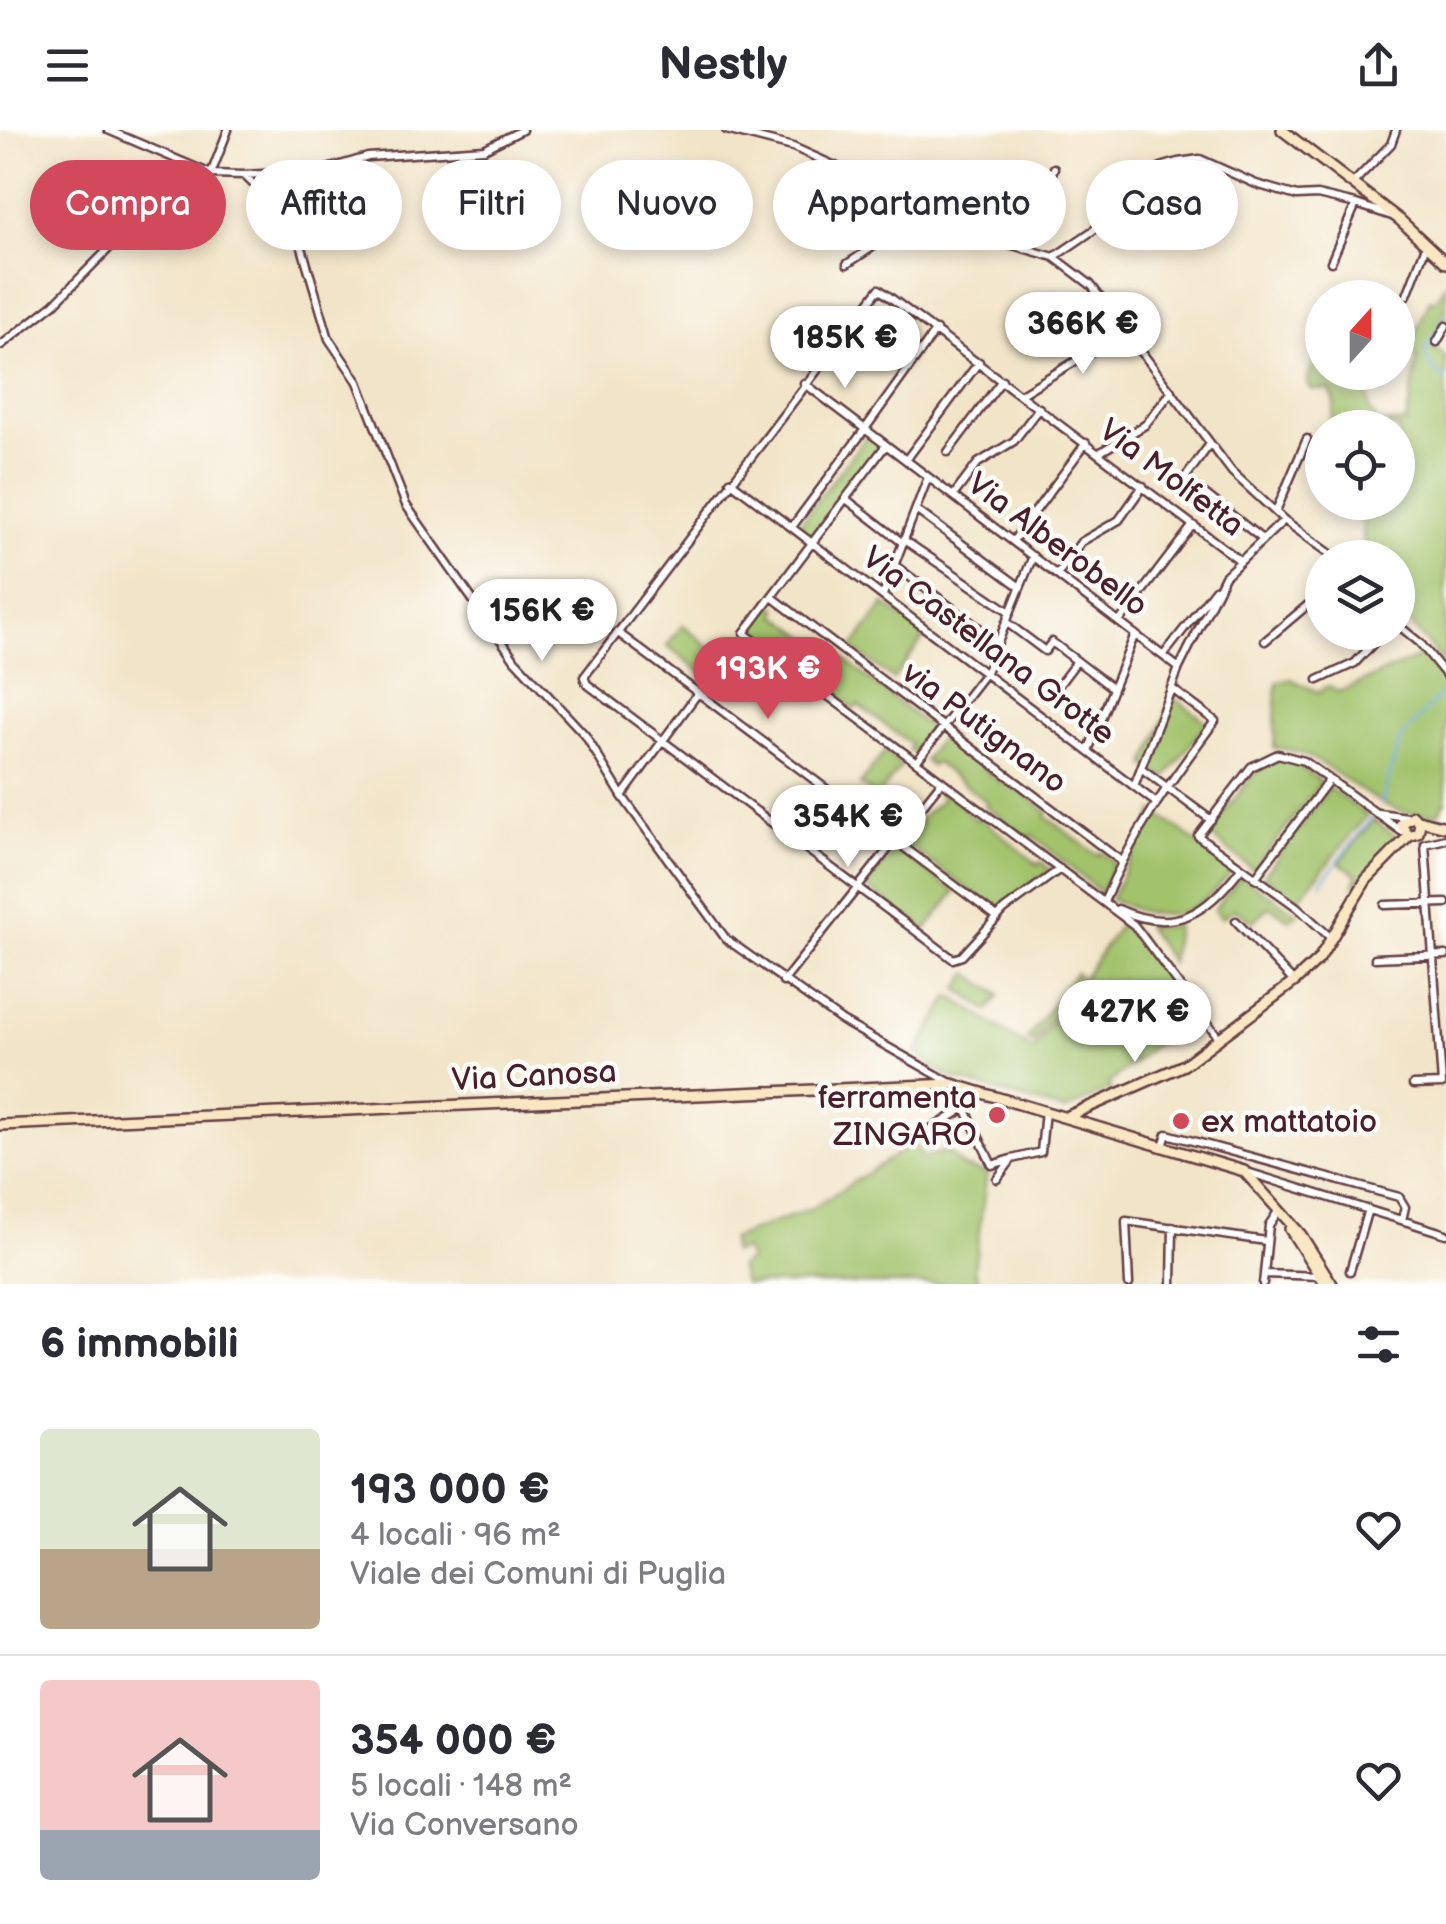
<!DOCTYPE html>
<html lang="it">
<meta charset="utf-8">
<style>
body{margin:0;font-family:"Balsamiq Sans",sans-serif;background:#f7f7f7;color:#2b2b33;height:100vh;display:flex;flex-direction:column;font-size:38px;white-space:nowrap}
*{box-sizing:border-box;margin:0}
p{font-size:32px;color:#7c7c81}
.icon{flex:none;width:55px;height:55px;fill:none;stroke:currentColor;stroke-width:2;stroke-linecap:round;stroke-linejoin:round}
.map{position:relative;height:1154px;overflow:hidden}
.details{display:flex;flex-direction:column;background:#fff;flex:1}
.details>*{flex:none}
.hud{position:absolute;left:30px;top:30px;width:1388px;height:90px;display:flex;gap:20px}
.needle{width:65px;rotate:21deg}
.controls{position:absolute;left:1305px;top:150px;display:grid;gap:20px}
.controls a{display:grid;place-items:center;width:110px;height:110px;border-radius:50%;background:#fff;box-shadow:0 5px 15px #0003;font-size:50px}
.price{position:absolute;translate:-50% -85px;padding:0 22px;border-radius:35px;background:#fff;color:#222;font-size:32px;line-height:65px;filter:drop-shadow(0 2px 5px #0008)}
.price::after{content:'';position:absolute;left:50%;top:60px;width:30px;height:22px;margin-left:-15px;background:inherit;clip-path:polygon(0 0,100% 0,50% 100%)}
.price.current{background:#d1495b;color:#fff}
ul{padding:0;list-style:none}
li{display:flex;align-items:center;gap:30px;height:250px;padding:0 40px}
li+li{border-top:2px solid #e1e1e2}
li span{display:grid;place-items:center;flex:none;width:280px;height:200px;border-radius:10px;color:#555}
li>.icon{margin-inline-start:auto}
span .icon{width:120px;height:120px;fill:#fffc;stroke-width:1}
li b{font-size:42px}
h2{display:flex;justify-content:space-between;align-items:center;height:120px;padding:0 40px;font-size:42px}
.tag{padding:0 35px;border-radius:45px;background:#fff;box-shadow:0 5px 15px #0003;font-size:35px;line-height:90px}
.tag.current{background:#d1495b;color:#fff}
header{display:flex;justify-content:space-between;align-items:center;height:130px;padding:0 40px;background:#fff;font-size:45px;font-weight:800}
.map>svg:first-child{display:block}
</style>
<header><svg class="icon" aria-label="menu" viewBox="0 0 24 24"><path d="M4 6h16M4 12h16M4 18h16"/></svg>Nestly<svg class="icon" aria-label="share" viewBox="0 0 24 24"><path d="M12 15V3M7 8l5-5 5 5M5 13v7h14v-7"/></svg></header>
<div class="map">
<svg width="1446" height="1154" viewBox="0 0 1446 1154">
<rect width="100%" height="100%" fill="#fdfcf7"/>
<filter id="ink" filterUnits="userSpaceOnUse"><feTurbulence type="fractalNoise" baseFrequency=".01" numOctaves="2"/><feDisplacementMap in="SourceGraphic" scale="20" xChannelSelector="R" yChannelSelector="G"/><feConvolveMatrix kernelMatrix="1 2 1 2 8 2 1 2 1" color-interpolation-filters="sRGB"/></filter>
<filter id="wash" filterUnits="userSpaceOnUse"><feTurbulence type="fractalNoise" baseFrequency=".0048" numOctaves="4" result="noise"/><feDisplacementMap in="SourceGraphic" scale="40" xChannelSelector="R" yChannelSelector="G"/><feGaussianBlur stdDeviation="2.25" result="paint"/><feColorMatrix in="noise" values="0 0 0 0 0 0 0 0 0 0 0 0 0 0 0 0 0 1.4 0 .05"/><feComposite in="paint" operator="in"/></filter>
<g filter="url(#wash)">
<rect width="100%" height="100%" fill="#f2e4c8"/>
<path fill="#a2c36c" stroke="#76714c" stroke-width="2.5" d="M 1446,154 L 1446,192 L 1438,201 L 1434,217 L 1446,227 L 1446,536 L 1398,479 L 1398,428 L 1364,427 L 1363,392 L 1340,373 L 1398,372 L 1398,298 L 1329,297 L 1335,272 L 1330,260 L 1311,259 L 1307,253 L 1322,203 L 1322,242 L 1376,243 C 1368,265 1362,274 1379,293 L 1406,293 L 1417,230 L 1411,214 L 1430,169 L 1436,171 Z
M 867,305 L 881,316 L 812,406 L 798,396 Z
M 771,474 L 778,479 L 776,484 L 828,522 L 832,519 L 925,594 L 928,591 L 935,596 L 915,623 L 908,619 L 911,614 L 858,575 L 854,579 L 762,503 L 758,506 L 752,501 Z
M 885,474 L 926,505 L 893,549 L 852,518 Z
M 683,495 L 718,524 L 702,543 L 667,515 Z
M 1424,525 L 1446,551 L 1446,671 L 1438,683 C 1372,695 1332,618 1274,618 L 1277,553 L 1291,549 L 1318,562 L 1328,556 L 1339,562 Z
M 1173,567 L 1207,592 L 1165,649 L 1146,635 Z
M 944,603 L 952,609 L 949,613 L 1002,653 L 1005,650 L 1048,682 L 1046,687 L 1098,726 L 1101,722 L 1114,732 L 1101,763 L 1032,705 L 1028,709 L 985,676 L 987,672 L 935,632 L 931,636 L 924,630 Z
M 885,621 L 902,635 L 877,667 L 860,654 Z
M 1278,630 L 1293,631 L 1321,652 L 1254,740 L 1208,704 L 1259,637 Z
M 1329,658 L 1367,685 L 1297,771 L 1264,746 Z
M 943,659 L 976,690 L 980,687 L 1038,735 L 1041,732 L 1051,740 L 996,780 L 902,711 L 905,706 L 910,709 L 921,695 L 917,692 L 943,668 L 939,664 Z
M 1155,682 L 1233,740 C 1194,789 1167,796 1110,769 Z
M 1374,690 L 1396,706 L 1394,716 L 1354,755 L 1357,744 L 1339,733 Z
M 896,719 L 955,762 L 926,800 L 866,757 Z
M 1241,746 L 1298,784 L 1290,790 L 1270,776 L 1253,792 L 1235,779 L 1222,788 L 1214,780 Z
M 1121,793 L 1135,803 L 1173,859 L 1167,869 L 1176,897 L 1108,954 L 1111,959 L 1065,981 L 948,947 L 916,924 L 950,866 L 1033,920 Z
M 1146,796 L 1176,797 L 1171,832 Z
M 969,843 L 1000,865 L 989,881 L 958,859 Z
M 1075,843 L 1080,847 L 1033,913 L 1027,909 Z
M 914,1013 L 924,1028 L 946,1021 L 963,1037 L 987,1043 L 974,1140 L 980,1154 L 744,1154 L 739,1136 L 749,1130 L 744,1119 L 732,1123 L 731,1109 L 811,1079 Z"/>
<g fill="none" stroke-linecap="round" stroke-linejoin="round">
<path stroke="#77ade6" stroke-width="2.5" d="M 1446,184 L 1425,221 L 1431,238 L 1446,250
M 1381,675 L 1400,610 L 1446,558
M 1321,753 L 1372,687"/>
</g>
</g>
<g filter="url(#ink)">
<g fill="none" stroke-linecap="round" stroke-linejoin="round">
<g stroke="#633d43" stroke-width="11">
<path id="street" d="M 108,0 L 211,44 L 244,45 L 320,41 L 368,27 L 484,19 L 522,0
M 726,0 L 793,17 L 1009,114 L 1054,127 L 1091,155 L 1232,342 L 1284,390 L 1336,428
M 244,45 L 284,84 L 300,111 L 329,209 L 358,252 L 406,375 L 515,530 L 585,605 L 622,666 L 726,809 L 842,891 L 951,953
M 1354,52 L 1391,14 L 1396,0
M 829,105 L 894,62
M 1024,118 L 1054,38
M 1054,127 L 1129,76 L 1161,37 L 1178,32 L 1200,29 L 1256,54 L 1297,66 L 1317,65 L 1356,74 L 1392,86
M 1331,132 L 1356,74
M 847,134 L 933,77
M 1407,165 L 1426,116
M 936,200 L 865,299 L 1179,538
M 1437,212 L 1446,196
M 0,216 L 54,174 L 153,74 L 211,44 L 228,0
M 1021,264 L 1127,200
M 1210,314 L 1185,348 L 1262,409
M 886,315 L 744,503 L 1134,795 L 1219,908
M 948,322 L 1002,250
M 1099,323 L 1145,295 L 1172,261
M 906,330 L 979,232
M 730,351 L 1155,672
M 953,366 L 978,333 L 1014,311 L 1039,278
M 846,369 L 903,413
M 916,380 L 1020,457
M 1276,381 L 1307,309
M 792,397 L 865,299 L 804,253
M 904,410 L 1010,482
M 1013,411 L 1086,313
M 894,435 L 998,512
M 1057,445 L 1081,412 L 1119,390 L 1143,356
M 1225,446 L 1284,390
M 883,465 L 928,347
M 772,467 L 1121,731
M 1006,492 L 1045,521 L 1052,512 L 1111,557
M 1119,492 L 1193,395
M 1398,495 L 1420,513 L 1446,545
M 617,502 L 997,787
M 1265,511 L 1322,463
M 1163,526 L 1215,459
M 1077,531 L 1055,560 L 1098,592
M 1318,550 L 1355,533 L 1384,502
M 1088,621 L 1135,504
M 916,632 L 986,542 L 1033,426
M 1141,638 L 1211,690
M 1134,656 L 1179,538 L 1225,446
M 622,666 L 698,563
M 1379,683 L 1407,687
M 785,702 L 821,656
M 1060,739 L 1004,780 L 962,826 L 953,829 L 587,554 L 584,547 L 879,159 L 1238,429
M 1255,748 L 1329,650
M 1104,772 C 1131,705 1172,649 1215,591 L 1171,558
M 1385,775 L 1446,773
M 1118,779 C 1175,805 1206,784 1241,738
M 1236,791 L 1294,852
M 1331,808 L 1297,777 L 1198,706 L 1251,637 L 1278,624 L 1304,631 L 1401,701
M 1375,828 L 1446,825
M 783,852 L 942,651
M 1442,954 L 1425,714 L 1446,709
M 1413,955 L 1442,954
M 965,978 L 992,1035 L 1011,1029
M 925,1003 L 968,976 L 978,961
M 1163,1016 L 1167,1004 L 1399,1067 L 1405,1077 L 1402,1090
M 1247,1042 L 1446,1104
M 997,1049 L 1012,1029 L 1041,1022 L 1045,981
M 1350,1141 L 1368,1079
M 1264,1144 L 1320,1146
M 1129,1154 L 1126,1091 L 1266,1111
M 1172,1154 L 1173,1097
M 1263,1154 L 1269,1095 L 1279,1080"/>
</g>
<g stroke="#633d43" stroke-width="14">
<path id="secondary" d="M 1282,0 L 1400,90 L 1446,133
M 1418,690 L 1446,697
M 1066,987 L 1184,935 L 1294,852 L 1319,829 L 1366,750 L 1409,706 L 1418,703 L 1420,693 L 1413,686 L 1401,694 L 1409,706
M 0,995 L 952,954 L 1244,1041 L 1301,1105 L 1332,1154
M 1290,1099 L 1325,1154"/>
</g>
<use href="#street" stroke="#fff" stroke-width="6"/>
<use href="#secondary" stroke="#f9e7c3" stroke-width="9"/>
</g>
</g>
<g fill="#d1495b" stroke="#fdfcf7" stroke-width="4">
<circle cx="997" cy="985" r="10"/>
<circle cx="1181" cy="991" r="10"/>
</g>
<g text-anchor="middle" stroke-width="9" stroke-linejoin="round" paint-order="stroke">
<g font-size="32" fill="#4a1f2b" stroke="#fdfcf7">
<text transform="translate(1172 347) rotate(37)" y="11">Via Molfetta</text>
<text transform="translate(1058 414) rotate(37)" y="11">Via Alberobello</text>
<text transform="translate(989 515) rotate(37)" y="11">Via Castellana Grotte</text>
<text transform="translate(985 597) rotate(37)" y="11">via Putignano</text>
<text transform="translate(534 945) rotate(-3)" y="11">Via Canosa</text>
</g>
<g font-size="32" fill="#4a1f2b" stroke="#fdfcf7" text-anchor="end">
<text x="977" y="978">ferramenta<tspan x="977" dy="37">ZINGARO</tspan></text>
<text x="1201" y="1002" text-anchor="start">ex mattatoio</text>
</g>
</g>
</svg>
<div class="controls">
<a><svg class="needle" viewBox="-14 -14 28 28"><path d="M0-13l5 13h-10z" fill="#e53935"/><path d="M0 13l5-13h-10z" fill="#7c7c81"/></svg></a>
<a><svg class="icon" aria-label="locate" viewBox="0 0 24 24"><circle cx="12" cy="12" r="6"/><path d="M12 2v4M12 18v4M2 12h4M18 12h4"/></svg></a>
<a><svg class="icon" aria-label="layers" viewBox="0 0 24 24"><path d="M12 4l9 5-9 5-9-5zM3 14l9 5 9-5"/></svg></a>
</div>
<b class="price" style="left:1083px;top:247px">366K €</b>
<b class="price" style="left:845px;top:261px">185K €</b>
<b class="price" style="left:542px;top:534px">156K €</b>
<b class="price current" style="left:768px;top:592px">193K €</b>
<b class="price" style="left:848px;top:740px">354K €</b>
<b class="price" style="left:1135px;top:935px">427K €</b>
<div class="hud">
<a class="tag current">Compra</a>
<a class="tag">Affitta</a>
<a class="tag">Filtri</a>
<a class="tag">Nuovo</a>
<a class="tag">Appartamento</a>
<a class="tag">Casa</a>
</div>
</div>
<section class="details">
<h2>6 immobili<svg class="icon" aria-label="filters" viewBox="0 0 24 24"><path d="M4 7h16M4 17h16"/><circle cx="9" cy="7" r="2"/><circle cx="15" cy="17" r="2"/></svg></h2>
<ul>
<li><span style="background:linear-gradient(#dfe7d0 60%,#b9a48a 0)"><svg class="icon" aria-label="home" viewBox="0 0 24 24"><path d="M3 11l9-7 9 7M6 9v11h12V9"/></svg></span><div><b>193 000 €</b><p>4 locali · 96 m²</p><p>Viale dei Comuni di Puglia</p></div><svg class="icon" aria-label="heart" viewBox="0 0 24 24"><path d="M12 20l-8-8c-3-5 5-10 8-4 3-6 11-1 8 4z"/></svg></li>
<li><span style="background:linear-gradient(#f6c9c9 75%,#9aa5b1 0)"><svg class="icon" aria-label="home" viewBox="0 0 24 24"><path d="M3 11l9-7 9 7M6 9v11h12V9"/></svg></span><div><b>354 000 €</b><p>5 locali · 148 m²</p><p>Via Conversano</p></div><svg class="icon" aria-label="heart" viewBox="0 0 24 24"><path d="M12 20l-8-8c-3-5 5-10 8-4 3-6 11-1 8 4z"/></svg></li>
</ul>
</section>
